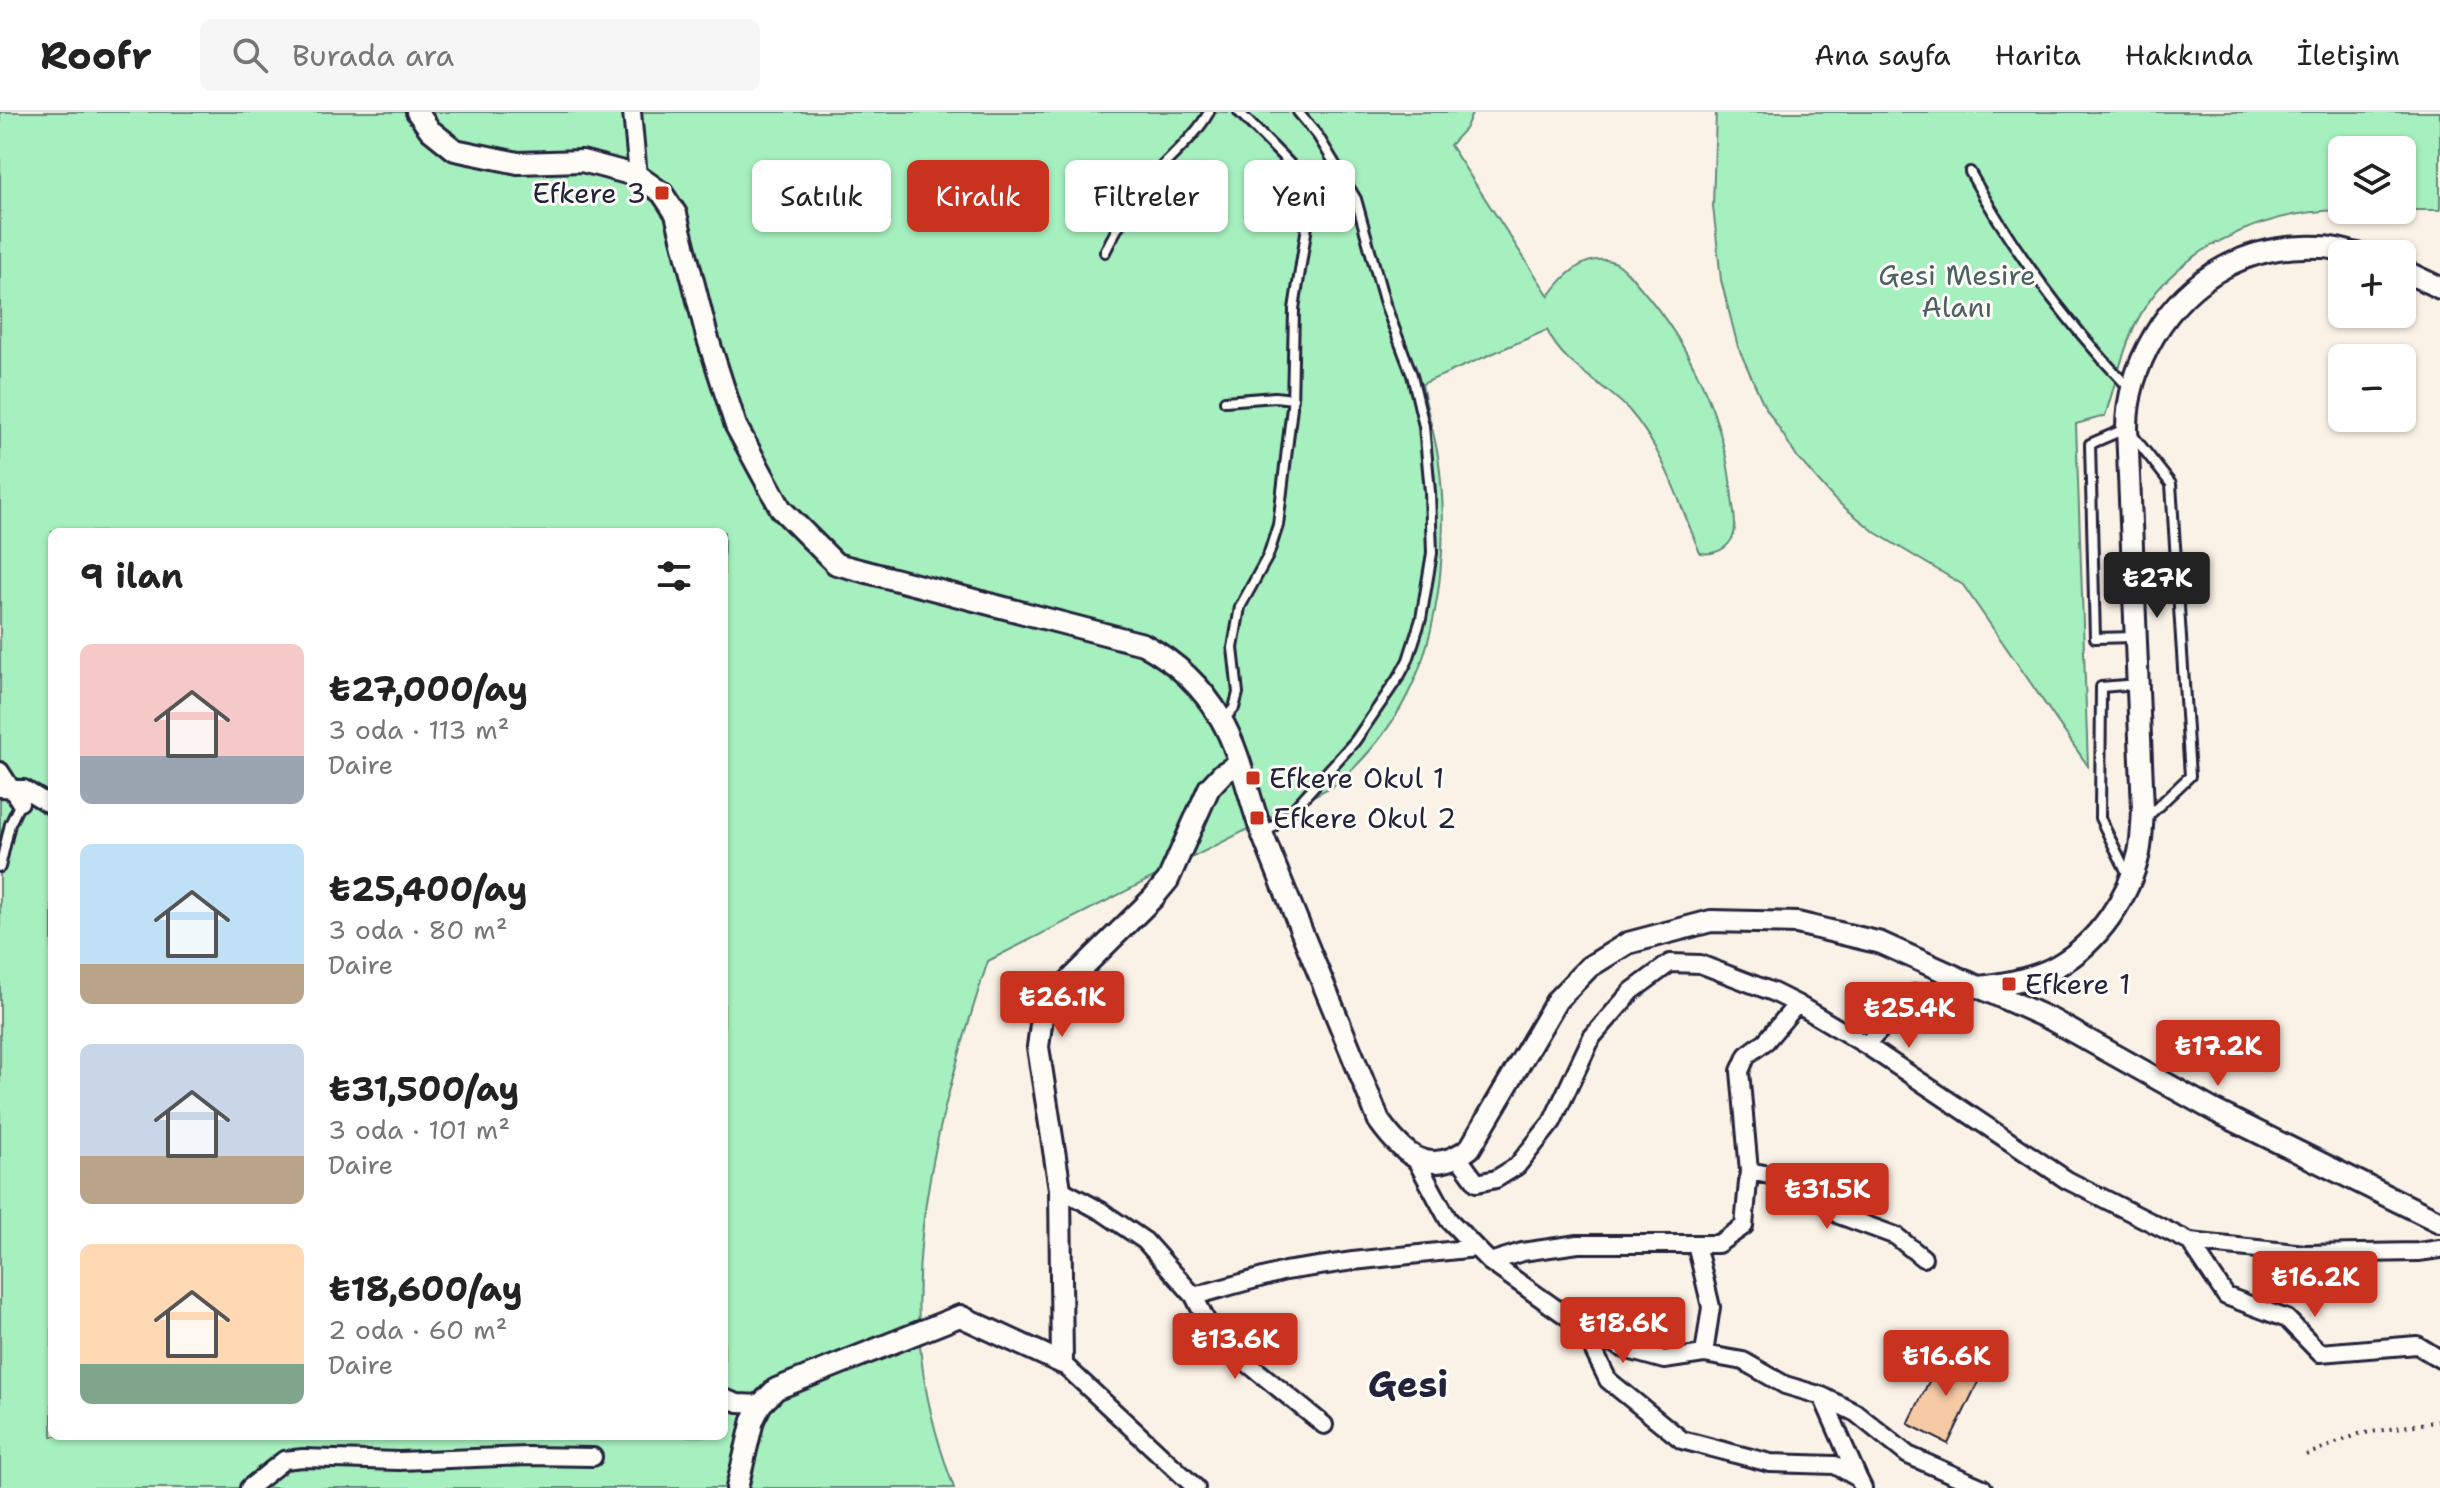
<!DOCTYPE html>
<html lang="tr">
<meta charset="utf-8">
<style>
body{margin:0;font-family:"Shantell Sans",sans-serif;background:#f6f6f6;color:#222;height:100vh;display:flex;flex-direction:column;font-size:30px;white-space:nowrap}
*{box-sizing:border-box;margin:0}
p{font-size:26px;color:#767676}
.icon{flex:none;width:44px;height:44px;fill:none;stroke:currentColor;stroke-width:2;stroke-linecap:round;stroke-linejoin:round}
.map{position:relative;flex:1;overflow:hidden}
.sheet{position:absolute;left:48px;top:416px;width:680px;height:912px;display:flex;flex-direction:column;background:#fff;border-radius:12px;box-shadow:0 2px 6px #0004}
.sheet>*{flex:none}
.hud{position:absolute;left:752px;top:48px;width:760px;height:72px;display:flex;gap:16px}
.tools{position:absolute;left:2328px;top:24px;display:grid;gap:16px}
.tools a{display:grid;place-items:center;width:88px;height:88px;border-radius:12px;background:#fff;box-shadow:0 2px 6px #0004;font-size:40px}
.price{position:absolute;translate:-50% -68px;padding:0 18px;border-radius:8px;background:#c8321e;color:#fff;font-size:26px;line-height:52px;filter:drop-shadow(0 2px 4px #0008)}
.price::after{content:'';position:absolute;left:50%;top:48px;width:24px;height:18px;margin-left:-12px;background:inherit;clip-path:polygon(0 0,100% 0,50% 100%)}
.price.active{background:#222;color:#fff}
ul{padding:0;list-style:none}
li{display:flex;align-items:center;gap:24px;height:200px;padding:0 32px}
li span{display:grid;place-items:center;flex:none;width:224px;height:160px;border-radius:12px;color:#555}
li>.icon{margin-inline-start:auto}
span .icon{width:96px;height:96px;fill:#fffc;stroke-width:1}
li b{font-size:34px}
h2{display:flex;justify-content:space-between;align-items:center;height:96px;padding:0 32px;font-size:34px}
.tag{padding:0 28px;border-radius:12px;background:#fff;box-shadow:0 2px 6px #0004;font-size:28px;line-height:72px}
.tag.active{background:#c8321e;color:#fff}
header{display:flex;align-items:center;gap:48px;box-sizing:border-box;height:112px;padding:0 40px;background:#fff;border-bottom:2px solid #e0e0e0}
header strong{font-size:38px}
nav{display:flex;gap:44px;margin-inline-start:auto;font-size:28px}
.search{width:560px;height:72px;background:#f6f6f6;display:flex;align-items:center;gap:20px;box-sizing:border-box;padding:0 28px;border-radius:12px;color:#767676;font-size:30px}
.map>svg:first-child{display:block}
</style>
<header>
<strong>Roofr</strong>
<div class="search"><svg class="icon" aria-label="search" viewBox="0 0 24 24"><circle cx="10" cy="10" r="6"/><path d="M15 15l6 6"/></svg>Burada ara</div>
<nav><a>Ana sayfa</a><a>Harita</a><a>Hakkında</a><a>İletişim</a></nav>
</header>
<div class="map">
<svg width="2440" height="1376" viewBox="0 0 2440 1376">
<rect width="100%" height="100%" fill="#fbf2e7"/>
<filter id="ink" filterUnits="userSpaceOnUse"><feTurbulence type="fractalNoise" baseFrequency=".0125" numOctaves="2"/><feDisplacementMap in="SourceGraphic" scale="16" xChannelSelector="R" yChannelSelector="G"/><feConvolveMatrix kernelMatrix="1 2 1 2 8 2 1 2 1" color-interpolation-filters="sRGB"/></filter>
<g filter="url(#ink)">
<path fill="#a6efbe" stroke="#64887c" stroke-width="2" fill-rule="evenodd" d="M 0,0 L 1473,0 L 1465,17 L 1450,33 L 1549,184 C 1563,164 1585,140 1614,150 C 1623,153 1633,167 1640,175 C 1691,234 1725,307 1732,385 C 1733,397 1737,411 1734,422 C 1729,437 1715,443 1700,441 C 1680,393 1664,338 1629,298 C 1602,269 1564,255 1547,218 L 1422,272 C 1426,296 1434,320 1438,344 C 1449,419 1442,516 1407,584 C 1390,618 1366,645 1339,671 L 988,849 C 948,971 910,1104 920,1233 C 924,1283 937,1330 954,1376 L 0,1376 ZM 52,420 L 724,420 L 724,1324 L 52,1324 Z
M 1716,0 L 2440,0 L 2440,98 L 2378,98 L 2402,98 L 2402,38 L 2342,38 L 2342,98 C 2264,99 2173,137 2136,211 C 2122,239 2115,274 2105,304 L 2076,312 L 2088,654 L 1963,473 L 1876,421 L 1834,387 L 1798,346 L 1764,293 L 1738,235 L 1721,168 L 1713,94 Z"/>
<path fill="#f5caa5" stroke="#22223b" stroke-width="2" d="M 1943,1241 L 1983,1260 L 1948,1332 L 1908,1312 Z"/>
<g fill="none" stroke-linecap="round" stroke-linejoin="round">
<g stroke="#22223b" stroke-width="14">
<path id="service" d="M 1970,60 C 2013,139 2069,213 2131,278
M 1105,140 C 1119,111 1135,85 1156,61 C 1174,41 1196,24 1209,0
M 1225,289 L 1275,285 L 1293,287
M 2135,525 L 2095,526 L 2090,332 L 2127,316 L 2171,372 L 2190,664 L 2146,706
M 1223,609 L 1234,596 L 1238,581 L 1233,536 L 1240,495 L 1268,444 L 1278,413 L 1292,295 L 1294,197 L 1307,114 L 1303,78 L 1295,57 L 1239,0
M 1264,722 L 1288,703 L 1355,629 L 1400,563 L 1408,548 L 1421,507 L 1432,441 L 1430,380 L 1424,314 L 1412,263 L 1385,192 L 1356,87 L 1318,24 L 1298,0
M 0,755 L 10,712 L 20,691
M 2128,763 L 2100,706 L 2101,575 L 2137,572"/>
</g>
<g stroke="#22223b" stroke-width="22">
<path id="minor" d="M 632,0 L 638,64
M 0,659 L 20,690
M 0,676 L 24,677 L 52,694
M 1866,933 L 1914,882 L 1980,875
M 1458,1045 L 1477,1071 L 1496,1067 L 1517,1054 L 1552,1010 L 1592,925 L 1632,879 L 1670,851 L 1700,852 L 1773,880 L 1797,892 L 1866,933 L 2067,1068 L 2190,1130 L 2305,1142 L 2418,1140 L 2440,1137
M 1415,1046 L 1448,1107 L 1476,1136 L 1490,1150 L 1582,1215 L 1608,1268 L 1682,1328 L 1770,1351 L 1835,1353 L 1858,1366 L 1863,1376
M 1749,1059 L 1800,1069 L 1839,1103 L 1896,1124 L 1923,1146
M 1060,1077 L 1101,1099 L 1145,1129 L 1194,1184 L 1285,1159 L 1353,1149 L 1476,1136
M 2190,1130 L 2226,1184 L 2287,1207 L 2320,1241 L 2417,1233 L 2440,1247
M 1696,1132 L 1711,1195 L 1704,1242
M 1490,1150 L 1522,1140 L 1578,1132 L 1718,1132 L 1744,1114 L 1749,1059 L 1740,959 L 1747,943 L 1766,929 L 1797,892
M 1194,1184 L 1214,1224 L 1324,1313
M 1582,1215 L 1624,1237 L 1664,1248 L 1704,1242 L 1743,1249 L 1785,1273 L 1822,1284 L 1856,1301 L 1908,1343 L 1983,1376
M 1062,1251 L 1196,1376
M 1822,1284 L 1858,1366
M 724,1286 L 738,1291 L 761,1292
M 249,1376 L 284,1348 L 303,1346 L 399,1349 L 528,1344 L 593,1345"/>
</g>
<g stroke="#22223b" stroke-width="26">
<path id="tertiary" d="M 417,0 L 430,18 L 455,38 L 518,51 L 582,49 L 638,64 L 662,81 L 676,102 L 707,224 L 736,314 L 781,397 L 836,452 L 1143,532 C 1176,550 1202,574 1221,607 C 1241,642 1248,684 1262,721 C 1300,818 1341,913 1379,1009 C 1404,1044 1430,1066 1470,1036 L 1557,888 L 1589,855 L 1628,831 L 1711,809 L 1797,811 L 1881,831 L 2052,908 L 2215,999 L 2440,1110
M 2402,158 L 2440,176
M 1980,875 C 2006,872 2034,867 2057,854 C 2098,831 2129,785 2139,741 C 2142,727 2142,711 2143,697 L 2127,316 C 2127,283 2137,253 2154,224 C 2190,163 2250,131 2322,135 C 2334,135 2347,140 2358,142
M 737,1376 L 753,1308 L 761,1292 L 776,1277 L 960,1204 L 1062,1251 L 1060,1077 L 1038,935 L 1042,905 L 1058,880 L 1153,786 L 1168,768 L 1209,676 L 1222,662 L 1240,651"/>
</g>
<path stroke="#22223b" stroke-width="4" stroke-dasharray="2 6" stroke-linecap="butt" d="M 2306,1343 L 2359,1322 L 2440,1309"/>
<use href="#service" stroke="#fdfcf7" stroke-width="8"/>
<use href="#minor" stroke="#fdfcf7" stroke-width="16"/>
<use href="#tertiary" stroke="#fdfcf7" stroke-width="20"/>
</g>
</g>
<g fill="#c8321e" stroke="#fdfcf7" stroke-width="3">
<rect x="654" y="73" width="16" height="16" rx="4"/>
<rect x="1245" y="658" width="16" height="16" rx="4"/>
<rect x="1249" y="698" width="16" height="16" rx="4"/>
<rect x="2001" y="864" width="16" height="16" rx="4"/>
</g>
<g text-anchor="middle" stroke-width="6" stroke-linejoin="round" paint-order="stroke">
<g font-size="28" fill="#22223b" stroke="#fdfcf7" text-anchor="start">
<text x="646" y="91" text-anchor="end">Efkere 3</text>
<text x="1269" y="676">Efkere Okul 1</text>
<text x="1273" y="716">Efkere Okul 2</text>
<text x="2025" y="882">Efkere 1</text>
</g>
<g font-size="28" fill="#4a6062" stroke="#fdfcf7">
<text x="1957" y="173">Gesi Mesire<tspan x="1957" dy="32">Alanı</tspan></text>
</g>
<g font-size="36" font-weight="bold" fill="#22223b" stroke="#fdfcf7">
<text x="1408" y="1285">Gesi</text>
</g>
</g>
</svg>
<div class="tools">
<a><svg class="icon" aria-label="layers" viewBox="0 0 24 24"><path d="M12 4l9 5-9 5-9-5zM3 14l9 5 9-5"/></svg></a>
<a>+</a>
<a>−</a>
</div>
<b class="price active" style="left:2157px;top:508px">₺27K</b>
<b class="price" style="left:1062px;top:927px">₺26.1K</b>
<b class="price" style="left:1909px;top:938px">₺25.4K</b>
<b class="price" style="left:2218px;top:976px">₺17.2K</b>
<b class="price" style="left:1827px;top:1119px">₺31.5K</b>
<b class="price" style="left:2315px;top:1207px">₺16.2K</b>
<b class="price" style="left:1623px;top:1253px">₺18.6K</b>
<b class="price" style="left:1235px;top:1269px">₺13.6K</b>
<b class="price" style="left:1946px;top:1286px">₺16.6K</b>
<div class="hud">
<a class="tag">Satılık</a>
<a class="tag active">Kiralık</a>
<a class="tag">Filtreler</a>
<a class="tag">Yeni</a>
</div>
<section class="sheet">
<h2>9 ilan<svg class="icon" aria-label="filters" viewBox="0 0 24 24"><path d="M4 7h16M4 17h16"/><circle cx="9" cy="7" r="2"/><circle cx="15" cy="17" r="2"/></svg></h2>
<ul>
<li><span style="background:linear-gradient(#f6c9c9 70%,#9aa5b1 0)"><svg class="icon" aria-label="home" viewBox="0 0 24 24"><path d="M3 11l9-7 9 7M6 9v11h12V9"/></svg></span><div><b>₺27,000/ay</b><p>3 oda · 113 m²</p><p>Daire</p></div></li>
<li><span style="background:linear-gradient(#bfe0f5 75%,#b9a48a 0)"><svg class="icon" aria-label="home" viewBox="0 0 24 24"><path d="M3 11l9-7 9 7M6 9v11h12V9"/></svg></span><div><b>₺25,400/ay</b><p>3 oda · 80 m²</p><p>Daire</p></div></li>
<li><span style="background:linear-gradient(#c9d6e8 70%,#b9a48a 0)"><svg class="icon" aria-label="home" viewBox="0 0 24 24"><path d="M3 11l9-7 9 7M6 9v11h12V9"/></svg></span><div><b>₺31,500/ay</b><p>3 oda · 101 m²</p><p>Daire</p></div></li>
<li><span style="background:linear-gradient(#ffd9b3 75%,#7fa58c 0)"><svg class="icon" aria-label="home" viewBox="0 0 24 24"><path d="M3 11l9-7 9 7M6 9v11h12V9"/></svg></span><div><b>₺18,600/ay</b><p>2 oda · 60 m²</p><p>Daire</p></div></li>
</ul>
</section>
</div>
